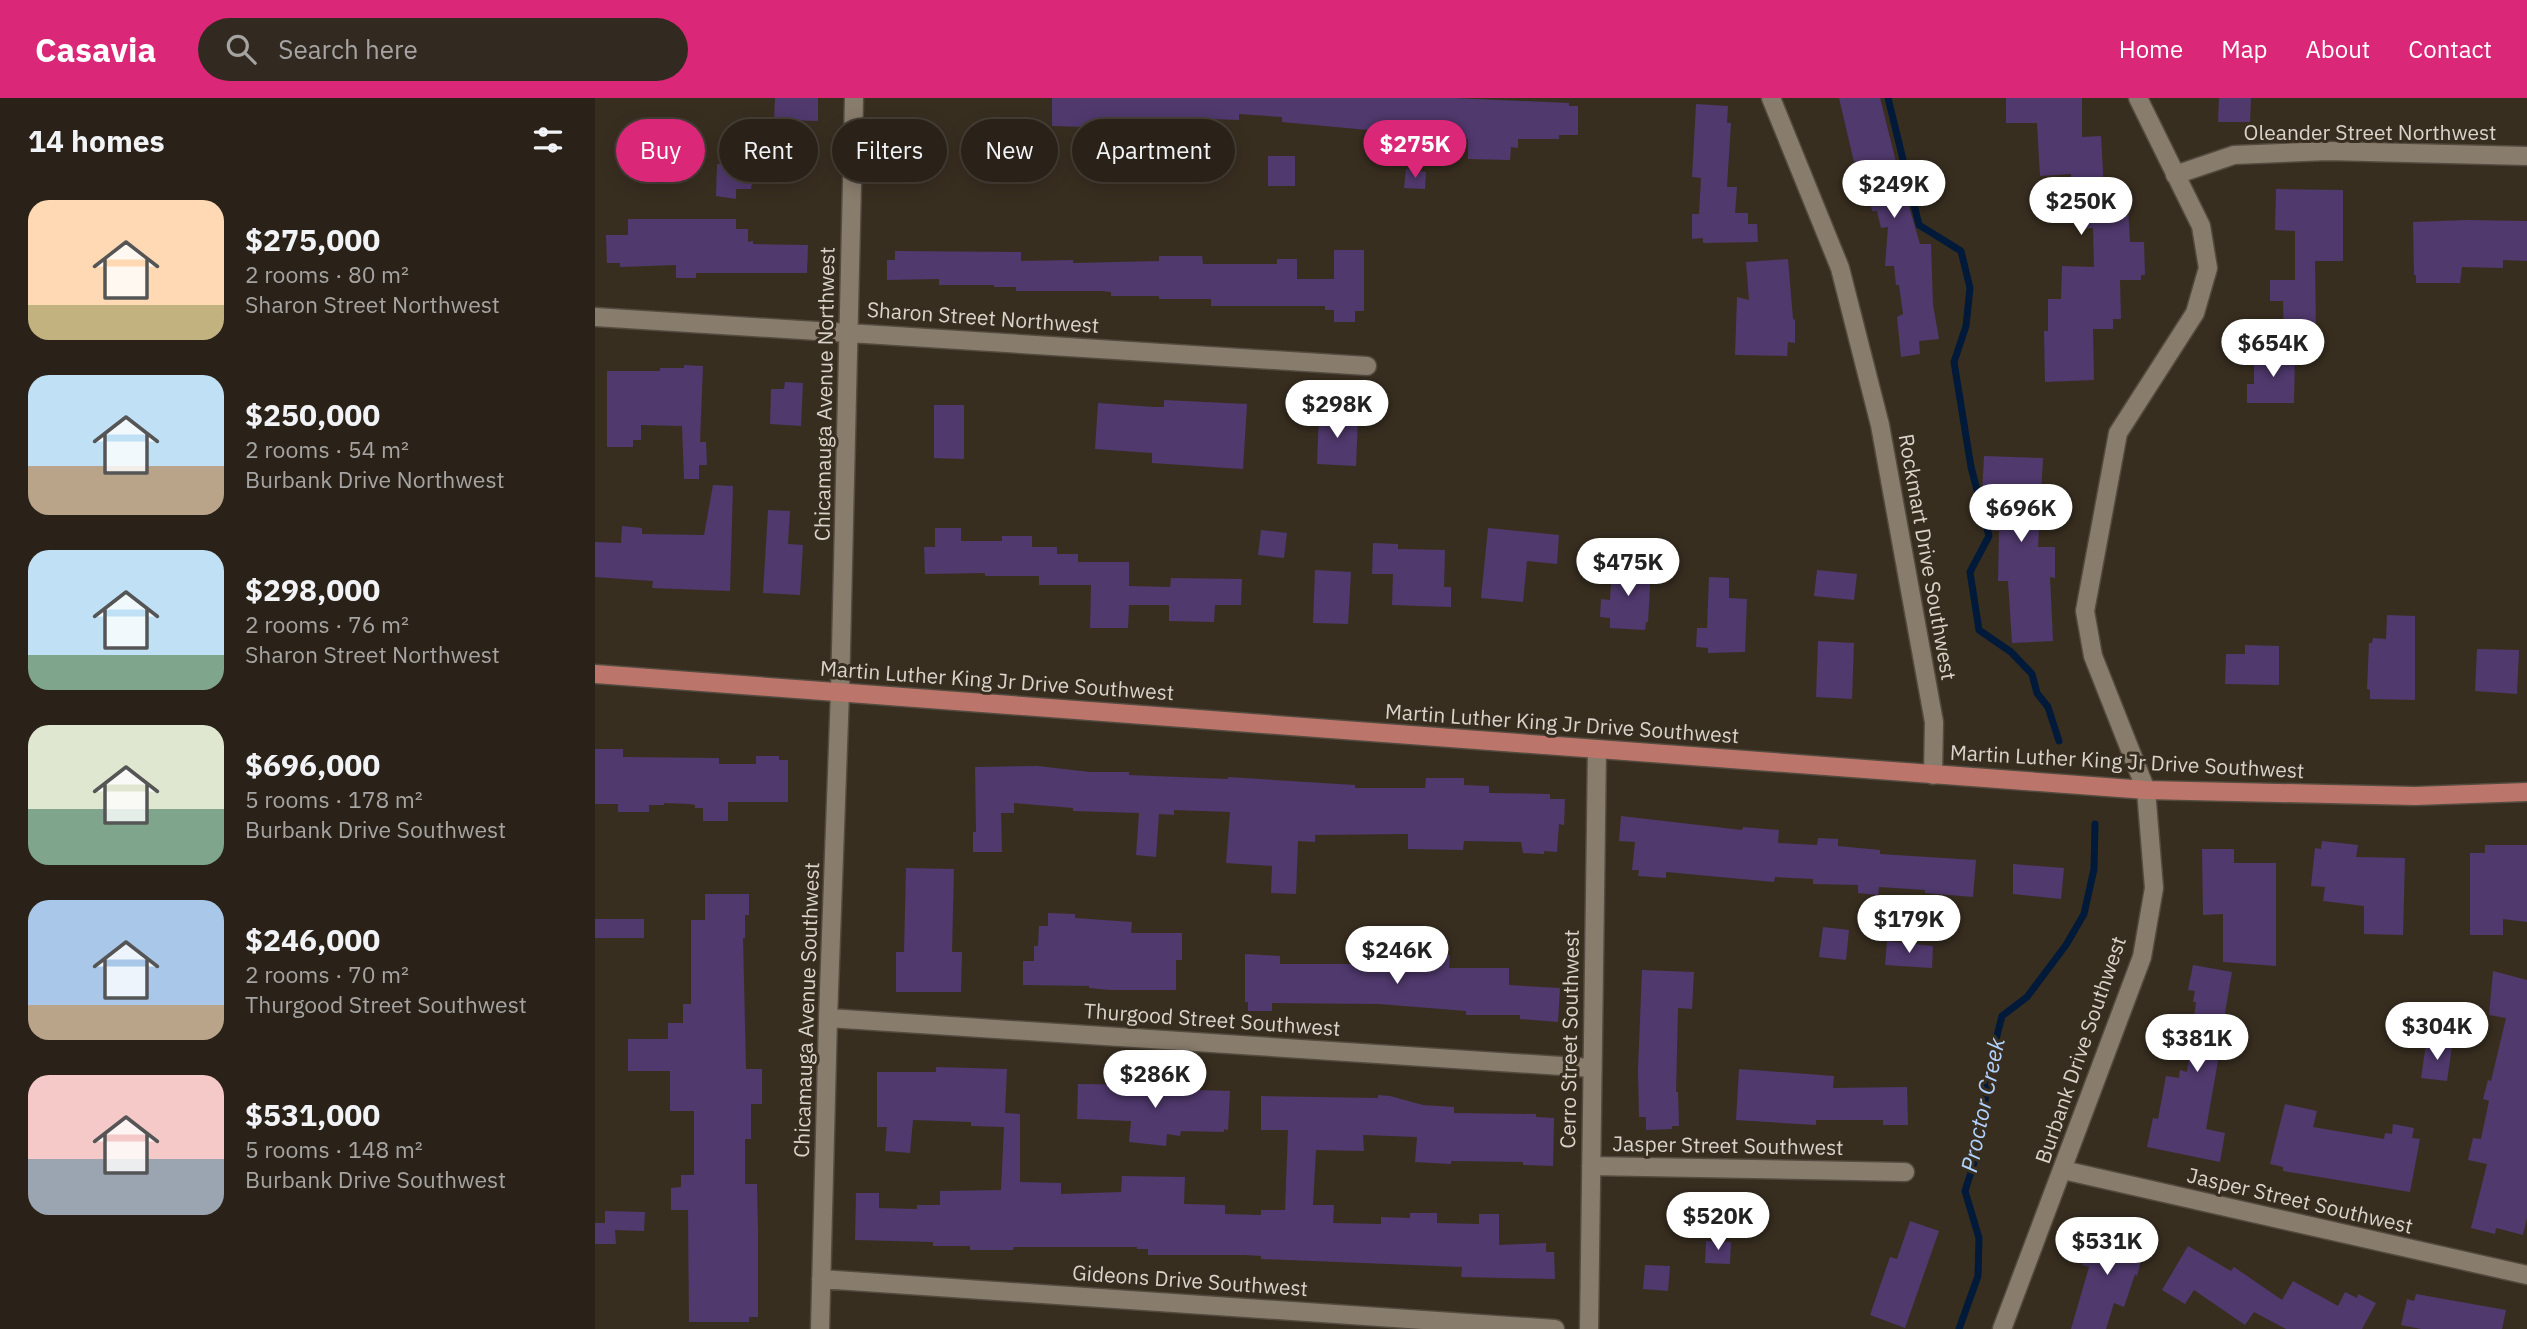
<!DOCTYPE html>
<meta charset="utf-8">
<style>
body{margin:0;font-family:"IBM Plex Sans",sans-serif;background:#322a21;color:#f1f3f6;height:100vh;display:flex;flex-direction:column;font-size:26px;white-space:nowrap}
*{box-sizing:border-box;margin:0}
p{font-size:23px;color:#a5a4a2}
.icon{flex:none;width:38px;height:38px;fill:none;stroke:currentColor;stroke-width:2;stroke-linecap:round;stroke-linejoin:round}
.map{position:relative;flex:1;overflow:hidden}
.drawer{display:flex;flex-direction:column;background:#2a2218;width:595px}
.drawer>*{flex:none}
.guide{position:absolute;left:21px;top:21px;width:665px;height:63px;display:flex;gap:14px}
.price{position:absolute;translate:-50% -60px;padding:0 16px;border-radius:24px;background:#fff;color:#222;font-size:23px;line-height:46px;filter:drop-shadow(0 2px 4px #0008)}
.price::after{content:'';position:absolute;left:50%;top:42px;width:21px;height:16px;margin-left:-10px;background:inherit;clip-path:polygon(0 0,100% 0,50% 100%)}
.price.selected{background:#db2777;color:#fff}
ul{padding:0;list-style:none}
li{display:flex;align-items:center;gap:21px;height:175px;padding:0 28px}
li span{display:grid;place-items:center;flex:none;width:196px;height:140px;border-radius:21px;color:#555}
li>.icon{margin-inline-start:auto}
span .icon{width:84px;height:84px;fill:#fffc;stroke-width:1}
li b{font-size:30px}
h2{display:flex;justify-content:space-between;align-items:center;height:84px;padding:0 28px;font-size:30px}
.chip{padding:0 24px;border-radius:32px;background:#2a2218;box-shadow:0 4px 18px #0003,0 0 0 2px #463f37;font-size:24px;line-height:63px}
.chip.selected{background:#db2777;color:#fff}
header{display:flex;align-items:center;gap:42px;box-sizing:border-box;height:98px;padding:0 35px;background:#db2777;color:#fff}
header strong{font-size:33px}
nav{display:flex;gap:38px;margin-inline-start:auto;font-size:24px}
.search{width:490px;height:63px;background:#322a21;display:flex;align-items:center;gap:18px;box-sizing:border-box;padding:0 24px;border-radius:38px;color:#a5a4a2;font-size:26px}
main{display:flex;flex:1;min-height:0}
.map>svg:first-child{display:block}
</style>
<header>
<strong>Casavia</strong>
<div class="search"><svg class="icon" aria-label="search" viewBox="0 0 24 24"><circle cx="10" cy="10" r="6"/><path d="M15 15l6 6"/></svg>Search here</div>
<nav><a>Home</a><a>Map</a><a>About</a><a>Contact</a></nav>
</header>
<main>
<section class="drawer">
<h2>14 homes<svg class="icon" aria-label="filters" viewBox="0 0 24 24"><path d="M4 7h16M4 17h16"/><circle cx="9" cy="7" r="2"/><circle cx="15" cy="17" r="2"/></svg></h2>
<ul>
<li><span style="background:linear-gradient(#ffd9b3 75%,#c2b280 0)"><svg class="icon" aria-label="home" viewBox="0 0 24 24"><path d="M3 11l9-7 9 7M6 9v11h12V9"/></svg></span><div><b>$275,000</b><p>2 rooms · 80 m²</p><p>Sharon Street Northwest</p></div></li>
<li><span style="background:linear-gradient(#bfe0f5 65%,#b9a48a 0)"><svg class="icon" aria-label="home" viewBox="0 0 24 24"><path d="M3 11l9-7 9 7M6 9v11h12V9"/></svg></span><div><b>$250,000</b><p>2 rooms · 54 m²</p><p>Burbank Drive Northwest</p></div></li>
<li><span style="background:linear-gradient(#bfe0f5 75%,#7fa58c 0)"><svg class="icon" aria-label="home" viewBox="0 0 24 24"><path d="M3 11l9-7 9 7M6 9v11h12V9"/></svg></span><div><b>$298,000</b><p>2 rooms · 76 m²</p><p>Sharon Street Northwest</p></div></li>
<li><span style="background:linear-gradient(#dfe7d0 60%,#7fa58c 0)"><svg class="icon" aria-label="home" viewBox="0 0 24 24"><path d="M3 11l9-7 9 7M6 9v11h12V9"/></svg></span><div><b>$696,000</b><p>5 rooms · 178 m²</p><p>Burbank Drive Southwest</p></div></li>
<li><span style="background:linear-gradient(#a9c7e8 75%,#b9a48a 0)"><svg class="icon" aria-label="home" viewBox="0 0 24 24"><path d="M3 11l9-7 9 7M6 9v11h12V9"/></svg></span><div><b>$246,000</b><p>2 rooms · 70 m²</p><p>Thurgood Street Southwest</p></div></li>
<li><span style="background:linear-gradient(#f6c9c9 60%,#9aa5b1 0)"><svg class="icon" aria-label="home" viewBox="0 0 24 24"><path d="M3 11l9-7 9 7M6 9v11h12V9"/></svg></span><div><b>$531,000</b><p>5 rooms · 148 m²</p><p>Burbank Drive Southwest</p></div></li>
</ul>
</section>
<div class="map">
<svg width="1932" height="1231" viewBox="0 0 1932 1231">
<rect width="100%" height="100%" fill="#382e20"/>
<g fill="none" stroke-linecap="round" stroke-linejoin="round">
<path stroke="#011a3a" stroke-width="7" d="M 1293,0 L 1324,127 L 1366,153 L 1375,190 L 1371,228 L 1359,264 L 1376,369 L 1394,438 L 1375,474 L 1384,532 L 1416,554 L 1437,576 L 1442,595 L 1453,609 L 1464,643
M 1364,1231 L 1383,1178 L 1384,1140 L 1370,1093 L 1381,1058 L 1398,953 L 1407,918 L 1432,899 L 1471,847 L 1489,816 L 1499,771 L 1500,726"/>
</g>
<path fill="#50396d" d="M 180,0 L 223,0 L 223,23 L 179,22 Z
M 457,0 L 859,0 L 974,5 L 974,8 L 983,8 L 983,37 L 964,37 L 964,41 L 923,41 L 923,50 L 916,49 L 915,62 L 873,61 L 873,41 L 830,37 L 830,41 L 793,40 L 794,34 L 687,24 L 687,19 L 644,16 L 644,22 L 557,19 L 557,31 L 457,28 Z
M 1244,0 L 1285,0 L 1302,68 L 1325,146 L 1336,146 L 1338,207 L 1344,241 L 1324,243 L 1325,256 L 1306,259 L 1302,219 L 1308,216 L 1304,187 L 1301,187 L 1299,168 L 1290,168 L 1293,129 L 1286,130 L 1282,113 L 1277,113 L 1266,63 L 1259,64 Z
M 1411,0 L 1487,0 L 1487,39 L 1506,38 L 1509,93 L 1532,91 L 1535,144 L 1549,144 L 1550,177 L 1546,177 L 1546,182 L 1525,182 L 1526,221 L 1518,221 L 1518,231 L 1498,231 L 1499,282 L 1450,284 L 1449,233 L 1453,233 L 1453,201 L 1466,201 L 1467,168 L 1499,169 L 1498,130 L 1485,131 L 1484,116 L 1478,116 L 1476,76 L 1445,78 L 1442,25 L 1411,25 Z
M 1624,0 L 1656,0 L 1655,24 L 1623,24 Z
M 1101,6 L 1133,8 L 1132,25 L 1136,25 L 1132,89 L 1142,89 L 1140,115 L 1153,115 L 1153,126 L 1162,126 L 1163,144 L 1108,145 L 1108,140 L 1097,141 L 1097,116 L 1104,116 L 1106,80 L 1097,79 Z
M 673,58 L 700,58 L 700,88 L 673,88 Z
M 122,66 L 160,67 L 156,91 L 141,91 L 141,101 L 121,98 Z
M 811,71 L 831,74 L 830,91 L 809,90 Z
M 1681,91 L 1748,92 L 1748,163 L 1720,163 L 1721,244 L 1689,245 L 1688,203 L 1675,203 L 1675,182 L 1700,182 L 1700,133 L 1680,132 Z
M 33,121 L 141,121 L 141,131 L 153,131 L 153,144 L 158,143 L 158,146 L 213,147 L 212,175 L 101,175 L 101,180 L 81,180 L 81,167 L 25,169 L 25,165 L 12,165 L 11,137 L 33,137 Z
M 1872,122 L 1932,123 L 1932,163 L 1908,162 L 1908,170 L 1867,169 L 1865,185 L 1821,185 L 1821,177 L 1819,177 L 1818,124 Z
M 739,152 L 769,152 L 769,213 L 760,213 L 760,224 L 739,224 L 739,212 L 730,212 L 730,208 L 616,208 L 616,201 L 564,201 L 564,198 L 516,198 L 516,194 L 507,193 L 421,193 L 421,189 L 399,189 L 399,187 L 344,187 L 344,181 L 292,182 L 292,162 L 300,162 L 300,153 L 426,154 L 426,163 L 478,162 L 478,165 L 564,163 L 564,158 L 607,158 L 608,166 L 682,166 L 682,161 L 702,161 L 702,181 L 739,181 Z
M 1193,161 L 1198,221 L 1200,222 L 1200,245 L 1193,244 L 1192,258 L 1140,257 L 1142,199 L 1154,202 L 1151,164 Z
M 1659,256 L 1700,256 L 1699,305 L 1652,305 L 1652,286 L 1659,286 Z
M 89,267 L 108,268 L 105,344 L 111,344 L 112,367 L 104,367 L 104,381 L 89,381 L 87,328 L 46,327 L 46,342 L 38,342 L 38,349 L 12,349 L 12,273 L 65,273 L 65,270 L 89,270 Z
M 190,284 L 208,285 L 206,328 L 175,326 L 176,291 L 189,291 Z
M 569,302 L 652,306 L 648,371 L 557,365 L 557,355 L 500,351 L 503,305 L 559,309 L 569,309 Z
M 339,307 L 369,307 L 369,361 L 339,360 Z
M 724,315 L 750,316 L 750,320 L 763,320 L 761,368 L 722,366 Z
M 1389,358 L 1448,360 L 1443,449 L 1460,449 L 1460,480 L 1455,479 L 1458,543 L 1417,545 L 1413,483 L 1403,483 L 1404,433 L 1400,433 L 1401,419 L 1393,418 L 1394,397 L 1387,397 Z
M 118,387 L 138,388 L 135,493 L 57,490 L 58,483 L 0,479 L 0,444 L 26,445 L 27,428 L 47,430 L 47,436 L 109,437 Z
M 173,412 L 195,413 L 193,446 L 208,447 L 205,497 L 168,495 Z
M 340,430 L 366,430 L 366,443 L 407,443 L 407,438 L 437,438 L 437,449 L 462,449 L 462,456 L 483,456 L 483,464 L 534,464 L 534,488 L 575,489 L 576,480 L 647,481 L 646,507 L 620,507 L 619,524 L 574,523 L 574,507 L 534,507 L 533,530 L 495,530 L 496,487 L 444,487 L 444,478 L 390,478 L 390,475 L 330,476 L 329,449 L 340,449 Z
M 893,430 L 964,437 L 962,466 L 932,463 L 928,504 L 886,500 Z
M 666,432 L 692,435 L 689,460 L 663,457 Z
M 778,445 L 803,446 L 803,451 L 850,452 L 849,489 L 856,489 L 856,509 L 797,507 L 798,476 L 777,476 Z
M 1017,468 L 1056,470 L 1053,524 L 1051,524 L 1050,532 L 1015,530 L 1015,520 L 1005,519 L 1006,501 L 1015,502 Z
M 720,472 L 756,474 L 753,526 L 718,525 Z
M 1222,472 L 1262,476 L 1259,502 L 1219,498 Z
M 1114,479 L 1134,480 L 1134,500 L 1152,501 L 1150,554 L 1113,555 L 1113,550 L 1101,549 L 1102,530 L 1112,530 Z
M 1792,517 L 1820,518 L 1820,602 L 1775,601 L 1775,592 L 1772,591 L 1774,545 L 1777,545 L 1778,540 L 1791,541 Z
M 1223,543 L 1259,545 L 1257,601 L 1221,599 Z
M 1650,547 L 1684,548 L 1684,587 L 1630,586 L 1631,556 L 1650,556 Z
M 1882,551 L 1924,552 L 1922,596 L 1880,593 Z
M 0,651 L 28,651 L 28,659 L 124,660 L 124,666 L 161,666 L 161,658 L 184,658 L 184,662 L 193,662 L 193,704 L 133,704 L 133,723 L 108,723 L 108,710 L 100,710 L 100,707 L 95,706 L 69,705 L 69,707 L 54,707 L 54,714 L 23,714 L 23,706 L 0,706 Z
M 443,668 L 495,674 L 534,674 L 534,677 L 633,681 L 633,679 L 760,687 L 760,690 L 830,690 L 831,680 L 869,680 L 869,687 L 894,688 L 894,695 L 955,696 L 955,701 L 970,701 L 969,727 L 964,726 L 962,754 L 949,753 L 949,756 L 928,755 L 926,744 L 869,743 L 868,752 L 813,751 L 813,736 L 720,737 L 720,744 L 703,743 L 701,796 L 676,795 L 677,768 L 631,765 L 635,714 L 579,712 L 579,717 L 564,716 L 561,759 L 541,757 L 544,715 L 478,713 L 478,710 L 419,705 L 419,715 L 406,715 L 407,754 L 378,754 L 378,734 L 381,734 L 380,669 Z
M 1026,718 L 1147,732 L 1148,729 L 1184,732 L 1183,745 L 1222,747 L 1223,740 L 1243,741 L 1243,748 L 1285,752 L 1285,756 L 1381,762 L 1378,799 L 1330,795 L 1330,792 L 1284,789 L 1283,797 L 1263,795 L 1263,787 L 1218,786 L 1218,781 L 1180,779 L 1179,784 L 1071,774 L 1071,780 L 1043,778 L 1044,772 L 1037,772 L 1040,744 L 1024,743 Z
M 1727,743 L 1763,747 L 1761,759 L 1810,760 L 1808,837 L 1769,836 L 1769,808 L 1728,803 L 1730,789 L 1716,788 L 1720,750 L 1726,751 Z
M 1890,747 L 1932,747 L 1932,824 L 1908,821 L 1908,837 L 1875,837 L 1875,755 L 1890,755 Z
M 1607,751 L 1639,751 L 1639,765 L 1681,765 L 1681,868 L 1628,864 L 1628,816 L 1608,817 Z
M 1418,766 L 1469,770 L 1466,801 L 1418,796 Z
M 311,770 L 359,771 L 357,854 L 367,854 L 366,894 L 301,894 L 301,854 L 309,854 Z
M 110,796 L 154,796 L 154,817 L 150,817 L 150,840 L 148,840 L 151,971 L 167,971 L 167,1006 L 156,1006 L 156,1041 L 150,1041 L 150,1086 L 162,1086 L 163,1133 L 163,1219 L 154,1219 L 154,1224 L 94,1224 L 93,1112 L 76,1112 L 76,1090 L 86,1089 L 86,1077 L 99,1077 L 99,1013 L 75,1013 L 75,973 L 33,973 L 33,941 L 73,941 L 73,925 L 88,925 L 88,906 L 96,906 L 96,822 L 110,822 Z
M 453,815 L 480,816 L 480,820 L 537,824 L 536,835 L 587,835 L 587,862 L 581,862 L 581,892 L 515,892 L 494,890 L 494,888 L 428,887 L 428,863 L 439,863 L 439,848 L 443,848 L 444,828 L 453,828 Z
M 0,821 L 49,821 L 49,840 L 0,840 Z
M 1228,829 L 1254,832 L 1251,862 L 1224,859 Z
M 1292,843 L 1338,848 L 1337,870 L 1290,867 Z
M 815,855 L 855,857 L 854,870 L 914,870 L 914,887 L 965,890 L 963,924 L 925,921 L 925,917 L 871,917 L 871,913 L 784,906 L 677,905 L 677,913 L 653,913 L 653,904 L 650,904 L 650,856 L 685,858 L 685,866 L 765,866 L 765,857 L 815,857 Z
M 1598,867 L 1637,874 L 1628,926 L 1638,928 L 1634,958 L 1624,957 L 1611,1031 L 1630,1035 L 1625,1064 L 1552,1049 L 1558,1020 L 1563,1021 L 1571,978 L 1584,980 L 1585,972 L 1592,974 L 1601,904 L 1598,904 L 1600,893 L 1593,892 Z
M 1047,872 L 1099,874 L 1097,911 L 1083,910 L 1081,994 L 1083,994 L 1084,1028 L 1077,1028 L 1077,1031 L 1051,1032 L 1051,1019 L 1044,1019 L 1043,972 Z
M 1898,873 L 1932,882 L 1932,1120 L 1928,1137 L 1901,1130 L 1900,1136 L 1876,1130 L 1892,1066 L 1873,1062 L 1878,1040 L 1886,1041 L 1894,1003 L 1888,1001 L 1893,982 L 1896,983 L 1911,920 L 1894,917 Z
M 1831,946 L 1857,949 L 1852,983 L 1826,980 Z
M 341,969 L 412,971 L 410,1015 L 425,1016 L 425,1084 L 466,1085 L 466,1096 L 526,1094 L 527,1078 L 590,1079 L 589,1106 L 630,1107 L 630,1116 L 666,1117 L 666,1112 L 690,1112 L 693,1032 L 666,1032 L 666,998 L 783,1000 L 783,997 L 795,998 L 828,1007 L 859,1009 L 859,1015 L 941,1016 L 941,1019 L 959,1020 L 958,1068 L 928,1067 L 928,1064 L 856,1063 L 856,1066 L 820,1064 L 822,1039 L 768,1037 L 769,1053 L 721,1052 L 718,1107 L 739,1107 L 738,1125 L 786,1126 L 786,1119 L 815,1120 L 815,1115 L 842,1115 L 842,1125 L 884,1126 L 884,1116 L 904,1116 L 904,1147 L 951,1145 L 951,1154 L 959,1154 L 960,1181 L 866,1179 L 867,1169 L 666,1161 L 666,1158 L 650,1157 L 553,1157 L 553,1151 L 542,1151 L 542,1149 L 419,1149 L 418,1152 L 375,1152 L 375,1148 L 338,1148 L 338,1144 L 260,1142 L 261,1095 L 284,1095 L 284,1110 L 322,1111 L 322,1107 L 345,1107 L 345,1093 L 406,1092 L 409,1029 L 376,1028 L 376,1024 L 318,1022 L 315,1055 L 290,1053 L 292,1029 L 282,1029 L 282,974 L 341,974 Z
M 1144,971 L 1239,978 L 1238,990 L 1312,989 L 1313,1027 L 1288,1027 L 1288,1022 L 1221,1022 L 1221,1027 L 1141,1022 Z
M 483,986 L 568,987 L 567,991 L 635,993 L 633,1032 L 629,1031 L 629,1034 L 586,1033 L 585,1038 L 572,1036 L 571,1048 L 534,1044 L 536,1023 L 482,1021 Z
M 1690,1006 L 1722,1013 L 1718,1029 L 1789,1041 L 1790,1035 L 1797,1036 L 1798,1026 L 1819,1030 L 1817,1040 L 1825,1041 L 1815,1094 L 1688,1073 L 1688,1069 L 1675,1066 Z
M 10,1113 L 50,1114 L 49,1133 L 20,1132 L 21,1146 L 0,1146 L 0,1125 L 10,1125 Z
M 1315,1123 L 1344,1133 L 1310,1230 L 1275,1217 L 1295,1159 L 1302,1161 Z
M 1497,1130 L 1551,1144 L 1542,1178 L 1540,1176 L 1529,1209 L 1519,1205 L 1511,1231 L 1476,1231 L 1494,1169 L 1487,1167 Z
M 1111,1143 L 1136,1144 L 1135,1166 L 1110,1165 Z
M 1593,1148 L 1636,1173 L 1639,1169 L 1687,1202 L 1698,1183 L 1743,1208 L 1750,1194 L 1762,1200 L 1763,1196 L 1781,1205 L 1767,1231 L 1691,1231 L 1659,1214 L 1650,1227 L 1599,1192 L 1590,1206 L 1567,1192 Z
M 1050,1167 L 1075,1168 L 1073,1193 L 1048,1191 Z
M 1821,1196 L 1911,1212 L 1907,1231 L 1826,1231 L 1806,1227 L 1812,1201 L 1819,1203 Z"/>
<g fill="none" stroke-linecap="round" stroke-linejoin="round">
<g stroke="#534b3f" stroke-width="21">
<path id="minor" d="M 1176,0 L 1245,170 L 1285,327 L 1339,624 L 1338,677
M 1580,77 L 1639,57 L 1733,53 L 1932,58
M 0,219 L 772,268
M 233,920 L 997,970
M 996,1068 L 1310,1074
M 1468,1072 L 1932,1177
M 226,1181 L 960,1231
M 225,1231 L 233,920 L 245,594 L 259,0
M 994,1231 L 1002,651
M 1407,1231 L 1547,859 L 1559,790 L 1551,692 L 1498,558 L 1490,513 L 1523,335 L 1600,215 L 1613,170 L 1606,128 L 1543,0"/>
</g>
<g stroke="#534b3f" stroke-width="21">
<path id="major" d="M 0,576 L 1551,692 L 1820,698 L 1932,694"/>
</g>
<use href="#minor" stroke="#887c6c" stroke-width="18"/>
<use href="#major" stroke="#bc756a" stroke-width="18"/>
</g>
<g text-anchor="middle" stroke-width="6" stroke-linejoin="round" paint-order="stroke">
<g font-size="21" fill="#dad3ca" stroke="#382e20">
<text x="1775" y="42">Oleander Street Northwest</text>
<text transform="translate(388 220) rotate(4)" y="7">Sharon Street Northwest</text>
<text transform="translate(230 296) rotate(-89)" y="7">Chicamauga Avenue Northwest</text>
<text transform="translate(1332 459) rotate(80)" y="7">Rockmart Drive Southwest</text>
<text transform="translate(402 583) rotate(4)" y="7">Martin Luther King Jr Drive Southwest</text>
<text transform="translate(967 626) rotate(4)" y="7">Martin Luther King Jr Drive Southwest</text>
<text transform="translate(1532 664) rotate(3)" y="7">Martin Luther King Jr Drive Southwest</text>
<text transform="translate(212 912) rotate(-88)" y="7">Chicamauga Avenue Southwest</text>
<text transform="translate(617 922) rotate(4)" y="7">Thurgood Street Southwest</text>
<text transform="translate(975 941) rotate(-89)" y="7">Cerro Street Southwest</text>
<text transform="translate(1486 952) rotate(-71)" y="7">Burbank Drive Southwest</text>
<text transform="translate(1133 1048) rotate(1)" y="7">Jasper Street Southwest</text>
<text transform="translate(1705 1103) rotate(13)" y="7">Jasper Street Southwest</text>
<text transform="translate(595 1183) rotate(4)" y="7">Gideons Drive Southwest</text>
</g>
<g font-size="23" font-style="italic" fill="#b1d2fe" stroke="#382e20">
<text transform="translate(1388 1007) rotate(-78)" y="8">Proctor Creek</text>
</g>
</g>
</svg>
<b class="price selected" style="left:820px;top:82px">$275K</b>
<b class="price" style="left:1299px;top:122px">$249K</b>
<b class="price" style="left:1486px;top:139px">$250K</b>
<b class="price" style="left:1678px;top:281px">$654K</b>
<b class="price" style="left:742px;top:342px">$298K</b>
<b class="price" style="left:1426px;top:446px">$696K</b>
<b class="price" style="left:1033px;top:500px">$475K</b>
<b class="price" style="left:1314px;top:857px">$179K</b>
<b class="price" style="left:802px;top:888px">$246K</b>
<b class="price" style="left:1842px;top:964px">$304K</b>
<b class="price" style="left:1602px;top:976px">$381K</b>
<b class="price" style="left:560px;top:1012px">$286K</b>
<b class="price" style="left:1123px;top:1154px">$520K</b>
<b class="price" style="left:1512px;top:1179px">$531K</b>
<div class="guide">
<a class="chip selected">Buy</a>
<a class="chip">Rent</a>
<a class="chip">Filters</a>
<a class="chip">New</a>
<a class="chip">Apartment</a>
</div>
</div>
</main>
